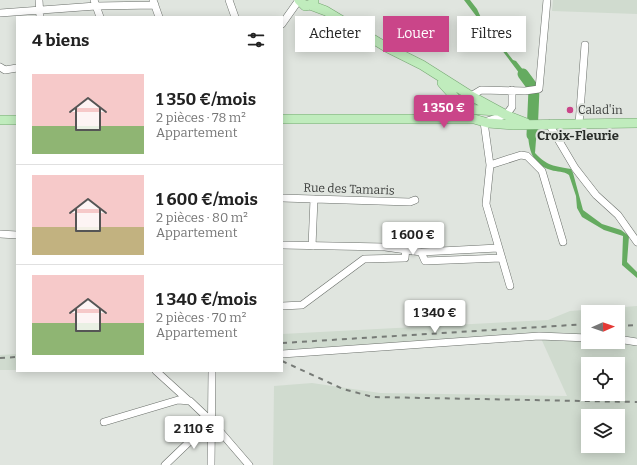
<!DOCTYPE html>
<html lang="fr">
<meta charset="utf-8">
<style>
body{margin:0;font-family:Bitter,serif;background:#f6f6f6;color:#222;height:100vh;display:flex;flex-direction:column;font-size:15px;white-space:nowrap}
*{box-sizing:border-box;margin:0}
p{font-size:13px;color:#767676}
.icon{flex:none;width:22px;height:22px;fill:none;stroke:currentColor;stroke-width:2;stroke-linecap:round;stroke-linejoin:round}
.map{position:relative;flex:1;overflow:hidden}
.details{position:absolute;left:16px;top:16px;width:267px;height:356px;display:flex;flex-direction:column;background:#fff;border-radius:0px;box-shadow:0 2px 10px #0003}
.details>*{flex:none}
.banner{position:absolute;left:295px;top:16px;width:282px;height:36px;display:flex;gap:8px}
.needle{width:26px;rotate:88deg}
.controls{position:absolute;left:581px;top:305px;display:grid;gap:8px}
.controls a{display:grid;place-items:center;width:44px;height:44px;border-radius:0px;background:#fff;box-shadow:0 2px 10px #0003;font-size:20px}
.price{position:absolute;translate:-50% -34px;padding:0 9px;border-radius:4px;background:#fff;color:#222;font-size:13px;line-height:26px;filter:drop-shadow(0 1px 2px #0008)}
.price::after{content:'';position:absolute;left:50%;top:24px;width:12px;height:9px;margin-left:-6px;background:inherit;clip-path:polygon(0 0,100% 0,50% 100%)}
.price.selected{background:#ca4589;color:#fff}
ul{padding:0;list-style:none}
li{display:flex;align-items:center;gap:12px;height:100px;padding:0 16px}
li+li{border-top:1px solid #e0e0e0}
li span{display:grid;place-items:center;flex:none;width:112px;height:80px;border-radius:0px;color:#555}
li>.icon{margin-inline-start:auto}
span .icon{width:48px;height:48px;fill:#fffc;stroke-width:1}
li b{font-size:17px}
h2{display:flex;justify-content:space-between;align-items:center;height:48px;padding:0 16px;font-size:17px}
.pill{padding:0 14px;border-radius:0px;background:#fff;box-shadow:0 2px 10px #0003;font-size:14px;line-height:36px}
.pill.selected{background:#ca4589;color:#fff}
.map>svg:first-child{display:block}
</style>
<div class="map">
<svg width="637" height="465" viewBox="0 0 637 465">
<rect width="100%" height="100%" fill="#e0e5df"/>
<path fill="#d0dbcf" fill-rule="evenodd" d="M 553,0 L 637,0 L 637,14 L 552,11 Z
M 637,306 L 637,465 L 273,465 L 274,386 L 312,383 L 380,393 L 567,396 L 539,334 L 282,352 L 282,334 L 548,320 L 570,311 ZM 588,312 L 618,312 L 618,342 L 588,342 ZM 588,364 L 618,364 L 618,394 L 588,394 ZM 588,416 L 618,416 L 618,446 L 588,446 Z
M 17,354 L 17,370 L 0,370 L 0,355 Z"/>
<path fill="#65ab60" d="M 464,0 L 470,0 L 477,9 L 483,22 L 513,60 L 516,61 L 532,81 L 534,86 L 529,86 Z
M 530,94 L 538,94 L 536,114 L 529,114 Z
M 528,127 L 537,127 L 535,153 C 547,166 554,166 571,169 L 573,173 L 583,210 L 602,224 L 621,230 L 629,236 L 627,262 L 637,272 L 637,278 L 622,265 L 623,236 L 604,230 L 582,217 L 577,208 L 576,196 L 569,175 C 564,171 557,172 551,170 C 530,164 528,146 528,127 Z"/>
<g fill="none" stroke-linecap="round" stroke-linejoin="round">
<path stroke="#65ab60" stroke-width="11" d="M 523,74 L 534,89 L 532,135"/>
<g stroke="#6a6f6a" stroke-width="8">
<path id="minor" d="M 39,0 L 40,17
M 94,0 L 100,17
M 153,0 L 159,17
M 229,0 L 235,17
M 0,13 L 96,6 L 155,5
M 282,24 L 299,0
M 0,67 L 5,70 L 17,68
M 512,90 L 512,107 L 506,115 L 484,122 L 490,165 L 521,155 L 527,156 L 542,171 L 563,242
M 465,109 L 471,96 L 481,90 L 525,91 L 539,89 L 547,0
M 549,124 L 575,168 L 596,195 L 618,215 L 637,242
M 579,124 L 585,45
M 490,165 L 486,204 L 510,286
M 282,198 L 410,202 L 415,200
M 0,234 L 17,235
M 282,245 L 385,247 L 421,252
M 312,246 L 314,199
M 498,248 L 421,252 L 425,261 L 501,258
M 282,306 L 302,305 L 364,259 L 405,258 L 406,248
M 618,339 L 637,342
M 282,354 L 539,336 L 588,338
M 156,371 L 189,401
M 104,422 L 178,400 L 190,401 L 211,421 L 249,465
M 165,465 L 211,421
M 211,465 L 212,371"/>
</g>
<g stroke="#76a773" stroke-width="10">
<path id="major" d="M 299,0 L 305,6 L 310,5 L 314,1
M 310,5 L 326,11 L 386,47 L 422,65 L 471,96 L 506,115 L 526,123
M 442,83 L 468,112
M 436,115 L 465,109 L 497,111
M 282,119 L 474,119 L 488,123 L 513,125 L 637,123
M 0,120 L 17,120"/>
</g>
<use href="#minor" stroke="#fff" stroke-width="7"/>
<use href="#major" stroke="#c0ecbd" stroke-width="9"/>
<path stroke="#777b77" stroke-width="2" stroke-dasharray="5 5" stroke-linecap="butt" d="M 618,326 L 637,325
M 282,343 L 588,324
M 0,358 L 17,357
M 282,361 L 343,389 L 373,397 L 637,402"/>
</g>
<circle fill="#ca4589" stroke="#e0e5df" stroke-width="1.5" cx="570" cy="110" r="4"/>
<g text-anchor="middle" stroke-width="4" stroke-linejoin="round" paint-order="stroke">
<g font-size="12" fill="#3b3d3b" stroke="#e0e5df" text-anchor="start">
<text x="578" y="114">Calad'in</text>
</g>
<g font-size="12" fill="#3b3d3b" stroke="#e0e5df">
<text transform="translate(349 189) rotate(2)" y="4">Rue des Tamaris</text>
</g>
<g font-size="13" font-weight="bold" fill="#292d29" stroke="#e0e5df">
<text x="578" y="140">Croix-Fleurie</text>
</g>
</g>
</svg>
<div class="controls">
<a><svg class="needle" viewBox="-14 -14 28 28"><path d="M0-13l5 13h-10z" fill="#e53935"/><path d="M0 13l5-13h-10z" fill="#767676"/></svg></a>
<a><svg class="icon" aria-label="locate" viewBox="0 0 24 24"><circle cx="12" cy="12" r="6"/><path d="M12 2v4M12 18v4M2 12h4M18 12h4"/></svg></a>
<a><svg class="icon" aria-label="layers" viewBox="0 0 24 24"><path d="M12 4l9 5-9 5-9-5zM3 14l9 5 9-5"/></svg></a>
</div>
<b class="price selected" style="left:444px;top:129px">1 350 €</b>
<b class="price" style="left:413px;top:256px">1 600 €</b>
<b class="price" style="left:435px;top:334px">1 340 €</b>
<b class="price" style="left:194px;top:450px">2 110 €</b>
<div class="banner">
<a class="pill">Acheter</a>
<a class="pill selected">Louer</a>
<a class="pill">Filtres</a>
</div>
<section class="details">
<h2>4 biens<svg class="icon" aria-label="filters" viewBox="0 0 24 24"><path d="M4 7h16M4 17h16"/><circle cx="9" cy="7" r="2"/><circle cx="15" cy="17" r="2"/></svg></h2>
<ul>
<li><span style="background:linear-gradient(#f6c9c9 65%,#8fb573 0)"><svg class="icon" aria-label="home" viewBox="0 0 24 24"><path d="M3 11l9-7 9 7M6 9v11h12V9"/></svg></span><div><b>1 350 €/mois</b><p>2 pièces · 78 m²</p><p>Appartement</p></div></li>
<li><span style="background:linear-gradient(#f6c9c9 65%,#c2b280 0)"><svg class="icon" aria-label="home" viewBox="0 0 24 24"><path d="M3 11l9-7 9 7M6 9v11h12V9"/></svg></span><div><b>1 600 €/mois</b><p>2 pièces · 80 m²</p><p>Appartement</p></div></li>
<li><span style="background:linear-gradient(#f6c9c9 60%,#8fb573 0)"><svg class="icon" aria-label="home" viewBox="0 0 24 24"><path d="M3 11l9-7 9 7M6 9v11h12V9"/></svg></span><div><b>1 340 €/mois</b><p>2 pièces · 70 m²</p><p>Appartement</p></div></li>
</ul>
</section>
</div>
